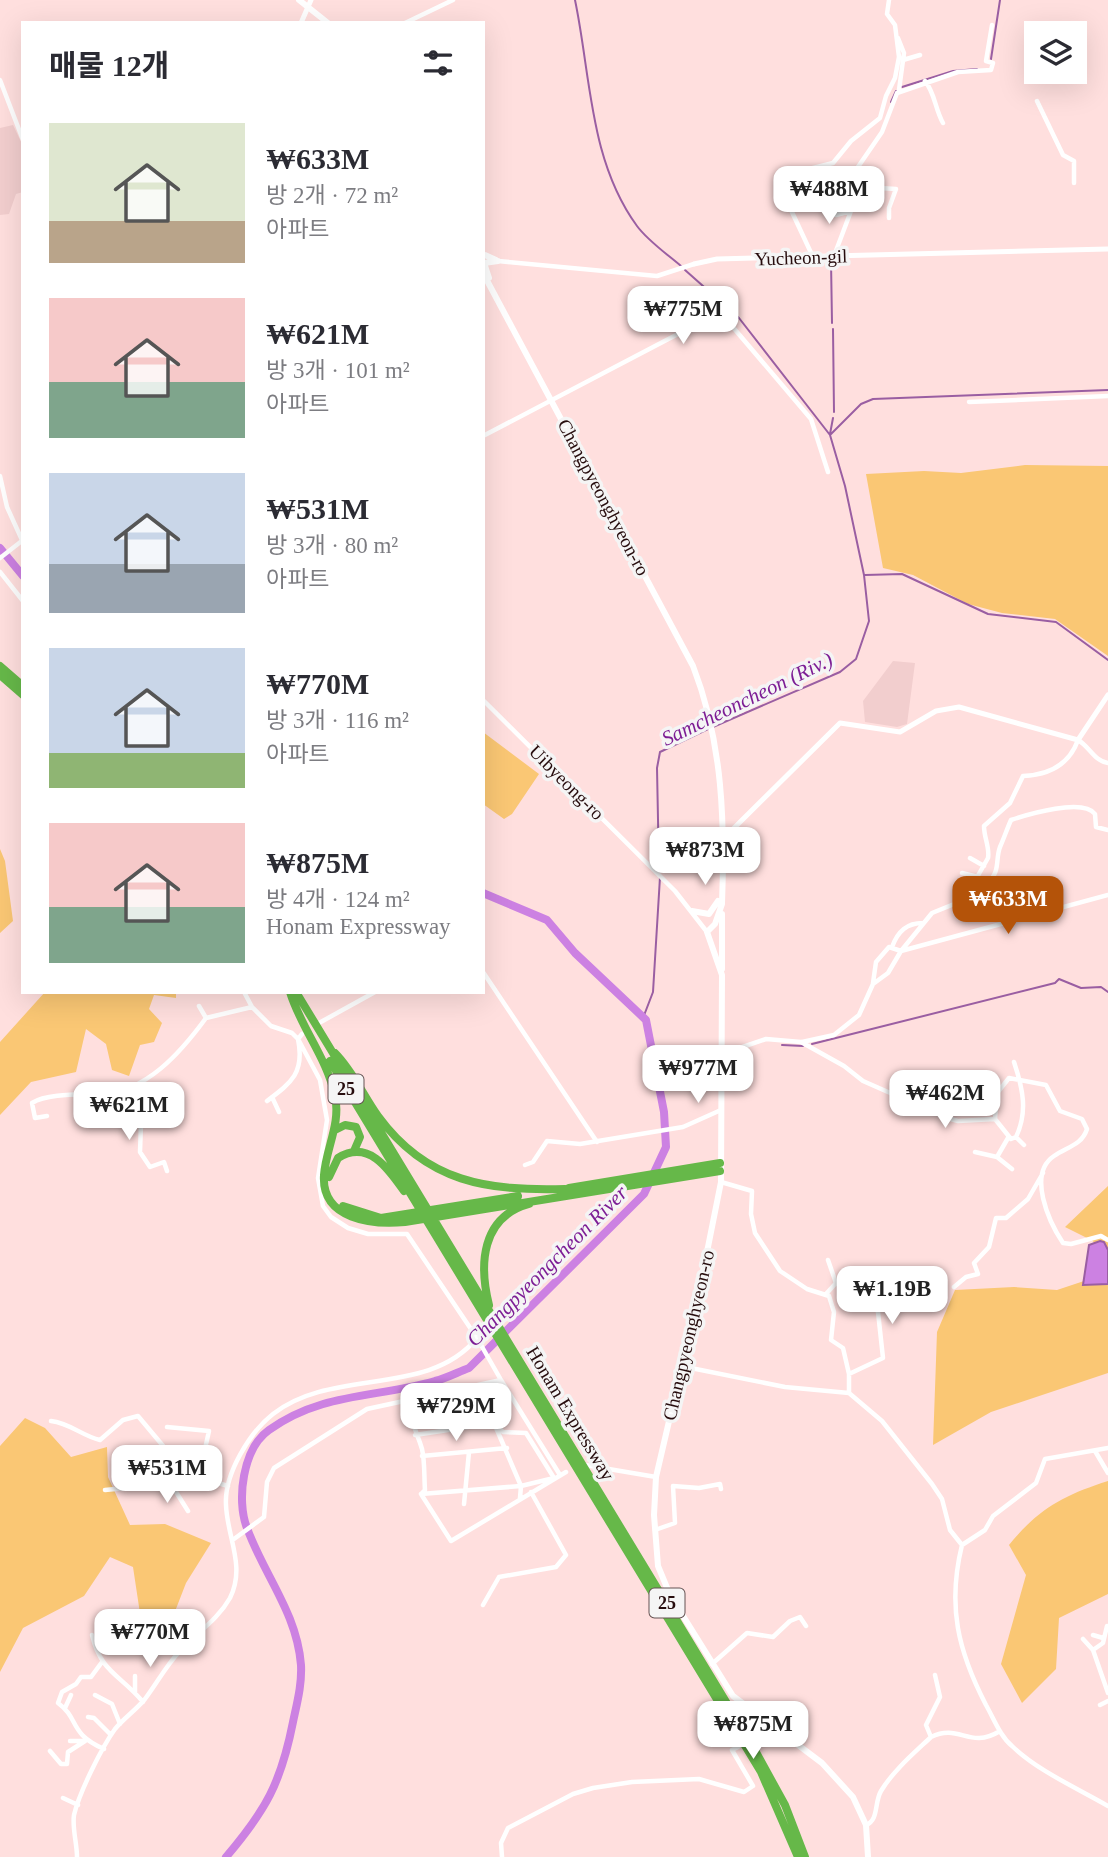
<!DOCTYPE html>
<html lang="ko">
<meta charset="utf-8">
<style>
body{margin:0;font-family:"Times New Roman","Noto Sans KR",serif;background:#f7f7f7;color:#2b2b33;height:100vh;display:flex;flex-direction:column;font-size:26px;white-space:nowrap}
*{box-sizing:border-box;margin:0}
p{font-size:23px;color:#7c7c81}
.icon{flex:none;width:38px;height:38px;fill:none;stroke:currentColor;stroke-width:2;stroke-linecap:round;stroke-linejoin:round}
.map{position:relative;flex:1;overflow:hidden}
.side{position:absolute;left:21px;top:21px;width:464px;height:973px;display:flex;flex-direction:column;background:#fff;border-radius:0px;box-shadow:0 7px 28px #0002}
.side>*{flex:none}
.controls{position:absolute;left:1024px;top:21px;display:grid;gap:14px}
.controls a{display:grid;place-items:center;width:63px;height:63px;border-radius:0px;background:#fff;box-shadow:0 7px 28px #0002;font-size:35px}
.price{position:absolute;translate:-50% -60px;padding:0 16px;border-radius:14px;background:#fff;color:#222;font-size:23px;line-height:46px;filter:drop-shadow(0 2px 4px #0008)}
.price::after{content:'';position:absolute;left:50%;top:42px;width:21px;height:16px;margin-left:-10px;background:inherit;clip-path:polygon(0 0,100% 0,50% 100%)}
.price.active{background:#b45309;color:#fff}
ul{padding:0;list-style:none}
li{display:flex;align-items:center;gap:21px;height:175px;padding:0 28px}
li span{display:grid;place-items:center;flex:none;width:196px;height:140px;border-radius:0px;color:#555}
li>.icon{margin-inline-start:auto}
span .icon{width:84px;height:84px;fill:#fffc;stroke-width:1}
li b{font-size:30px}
h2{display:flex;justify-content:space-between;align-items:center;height:84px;padding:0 28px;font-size:30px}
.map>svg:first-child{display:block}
</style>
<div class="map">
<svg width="1108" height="1857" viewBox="0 0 1108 1857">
<rect width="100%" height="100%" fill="#ffdfde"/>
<path fill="#f2cece" d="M 13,125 L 23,146 L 23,192 L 16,194 L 9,214 L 0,215 L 0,128 Z
M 893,661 L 915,663 L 907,724 L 897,727 L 865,722 L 863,701 Z"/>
<path fill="#fac774" d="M 1025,465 L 1108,466 L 1108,656 L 1055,619 L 1002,613 L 968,604 L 913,575 L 883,568 L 866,474 L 924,471 L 961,473 Z
M 483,732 L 539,774 L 512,814 L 504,819 L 483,804 Z
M 0,849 L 5,861 L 13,921 L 0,933 Z
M 45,992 L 176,992 L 176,998 L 154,995 L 149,1009 L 162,1023 L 154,1042 L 140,1045 L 129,1076 L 112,1070 L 106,1044 L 86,1029 L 76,1072 L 31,1082 L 0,1115 L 0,1042 Z
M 1108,1186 L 1108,1273 L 1093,1241 L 1065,1227 Z
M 1108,1273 L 1108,1373 L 991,1412 L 933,1445 L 937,1332 L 955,1290 L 1014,1287 L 1057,1290 Z
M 25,1418 L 45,1428 L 71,1457 L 107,1447 L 108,1477 L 130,1525 L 165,1524 L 211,1543 L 186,1583 L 174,1614 L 141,1620 L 133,1567 L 110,1557 L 84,1596 L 23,1628 L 0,1672 L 0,1446 Z
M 1108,1481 L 1108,1594 L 1059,1618 L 1056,1669 L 1022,1703 L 1001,1664 L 1026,1575 L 1009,1545 C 1038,1509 1064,1495 1108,1481 Z"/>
<path fill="#cc81e2" stroke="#9a5ea2" stroke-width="2" d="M 1100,1241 L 1104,1242 L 1108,1250 L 1108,1284 L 1083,1285 L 1089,1245 Z"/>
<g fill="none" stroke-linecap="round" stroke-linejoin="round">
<path stroke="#9a5ea2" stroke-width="2" d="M 575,0 C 591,76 589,160 637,226 C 648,241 667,254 681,266
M 991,59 L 1000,0
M 902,87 L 953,71 L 977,69
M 891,102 L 896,91
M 831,261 L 832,323
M 685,270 L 739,318 L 830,435 L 845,486 L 864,575 L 869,621 L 856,659 L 840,672 L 713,727
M 833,329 L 834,412
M 830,434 L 833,418
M 830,435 L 861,404 L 873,399 L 1108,390
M 865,575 L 902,574 L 988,614 L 1056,622 L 1108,660
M 659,871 L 657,768 L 660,752 L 708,729
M 643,1018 L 653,992 L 660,877
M 812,1044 L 1055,983 L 1059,979 L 1081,988 L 1101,987 L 1108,992
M 782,1045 L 803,1046
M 675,1083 L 694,1076 L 718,1061
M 660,1087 L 670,1085"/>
<path stroke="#cc81e2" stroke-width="8" d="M 0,548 L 23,576
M 226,1857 C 266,1810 281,1783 293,1722 C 297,1703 302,1685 301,1665 C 297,1613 264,1575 247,1528 C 236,1500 243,1448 269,1430 C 322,1392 376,1398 435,1381 C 447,1378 458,1372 469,1368 L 644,1194 L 666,1147 L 664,1112 L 646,1020 L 575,953 L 547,920 L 483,893"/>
<path stroke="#fff" stroke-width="4.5" d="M 405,23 L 453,0
M 898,38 L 904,53 L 899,90
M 903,60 L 920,55
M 0,80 L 23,140
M 925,81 C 935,93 935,109 943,123
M 1037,101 L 1063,155 L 1074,161 L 1074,183
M 824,177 L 847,190
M 847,186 L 896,189 L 889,208 L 889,218
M 809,204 L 836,215 L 851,211
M 834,256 L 851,211 L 849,180 L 882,132 L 897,93 L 958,72 L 991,70 L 993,63 L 986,61 L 992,25
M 813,257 L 791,210 L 789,188 L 809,169 L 833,163 L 851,141 L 880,118 L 886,96 L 895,78 L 899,57 L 895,25 L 887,14 L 889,0
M 498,261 L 657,276 L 694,264
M 969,402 L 1108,396
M 483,436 L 720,312 L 811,419 L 828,472
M 0,476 L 7,507 L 22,540
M 0,558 L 23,540
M 0,572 L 23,601
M 483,700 L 675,891 L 707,932
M 970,858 L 984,866
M 962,873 L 978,877
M 977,880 L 987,883 C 1001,872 995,860 1000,847 C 1004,838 1007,829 1011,820 C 1029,814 1083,798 1095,814 L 1096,827 L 1108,830
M 892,947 C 898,931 907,923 923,923
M 483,972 L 597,1142
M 873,983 L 876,962 L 889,947 L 901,951 L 1108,895
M 244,992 L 252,1007 L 271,1026 L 292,1033 L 298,1039 L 320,1080 L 327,1120 L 318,1178 L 323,1206 L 331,1217 L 348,1228 L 368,1234 L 407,1234 L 477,1338 L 501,1380
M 199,1006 L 206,1018 L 252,1007
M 319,1023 L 375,992
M 802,1042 L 834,1035 L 859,1015 L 873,984 L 888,973 L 901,951 L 932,913 L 964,900 L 988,858 C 990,848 984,838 984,826 L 1010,803 L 1023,776 C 1048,775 1069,765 1078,740 C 1090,747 1094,761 1108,763
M 722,1054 L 766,1039 L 801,1042 L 844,1066 L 863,1081 L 947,1118 L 958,1121 L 995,1119 L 997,1093 L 1009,1078 L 1046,1085 L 1060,1111 L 1082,1119 L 1087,1129 C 1082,1145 1067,1147 1054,1156 C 1027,1174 1049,1222 1063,1243 L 1071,1244 L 1101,1236 L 1108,1240
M 134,1086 L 150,1112 L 141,1123 L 140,1152 L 150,1167 L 164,1162 L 167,1171
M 272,1097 L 279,1112
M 267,1101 C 291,1083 305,1073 298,1039 L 302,1034
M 47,1116 L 35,1118 L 32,1103 C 48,1093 82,1095 100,1094 C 146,1093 181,1052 206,1018
M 995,1119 L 1011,1139 L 1016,1137 C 1028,1112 1023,1089 1014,1062
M 1016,1137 L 1024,1145
M 975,1152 L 997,1157 L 1008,1138
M 997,1157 L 1012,1169
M 525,1165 L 533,1162 L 547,1141 L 580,1144 L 683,1127 L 721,1110
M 721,1182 L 752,1191 L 751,1214 L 755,1233 L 780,1271 L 807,1289 L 829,1296 L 834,1312 L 831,1340 L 843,1348 L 849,1374 L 849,1393
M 828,1260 L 836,1283 L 871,1296 L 878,1312 L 883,1358 L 849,1374
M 954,1287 L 966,1277 L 978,1274 L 974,1263 L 989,1247 L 996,1218 L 1006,1218 L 1028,1199 L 1043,1173
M 826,1294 L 836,1283
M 869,1294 L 883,1288 L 906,1283
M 681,1366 L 785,1387 L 849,1393 L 882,1421 L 932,1484 L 942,1499 L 950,1530 L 962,1545 C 947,1606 958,1651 986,1705 C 994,1719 1000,1736 1012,1746 C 1038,1771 1077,1788 1108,1806
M 51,1421 C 70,1423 82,1436 100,1440 L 123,1420 L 138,1416 L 169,1453 L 202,1472 L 208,1480
M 167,1427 L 209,1431 L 200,1471
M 415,1435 L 494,1423 L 521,1486 L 520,1498
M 1095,1451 L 1108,1473
M 422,1456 L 507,1448
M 585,1465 L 656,1477
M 144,1467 L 147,1468 L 146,1486
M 171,1484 L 188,1511
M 157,1485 L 162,1446
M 105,1490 L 208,1480 L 228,1486
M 422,1493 L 425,1490 C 424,1477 425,1462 422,1449 C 414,1422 406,1424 427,1397
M 421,1494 L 521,1486 L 554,1478 L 526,1433 L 503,1432 C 489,1418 464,1407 458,1389
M 421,1494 L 451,1541 L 566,1472
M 464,1504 L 469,1452
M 655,1530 L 675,1523 L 673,1486 L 699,1488 L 720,1484 L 721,1489
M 234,1539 L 264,1517 L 267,1482 L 274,1468 L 367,1409 L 501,1380 L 560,1475
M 962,1545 L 985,1530 L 993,1516 L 1036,1483 L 1045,1459 L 1108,1448
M 483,1605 L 499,1577 L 556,1567 L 566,1555 L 531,1492
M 92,1635 C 101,1673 121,1675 143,1702
M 1093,1635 L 1103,1638
M 1083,1639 L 1093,1650 L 1108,1693
M 1093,1650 L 1103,1643 L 1107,1626
M 102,1662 L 91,1677 L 81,1677 L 76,1684 L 62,1692 L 58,1703 C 80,1719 68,1733 104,1749
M 712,1664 L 747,1633 L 773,1637 L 790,1621 L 800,1617 L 806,1626
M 135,1676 L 135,1692
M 95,1695 L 112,1704 L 120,1724
M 1100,1705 L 1108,1701
M 65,1708 L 71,1695
M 88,1717 L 94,1718 L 111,1735
M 755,1737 L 772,1726
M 931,1737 C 960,1723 969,1750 1000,1731
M 70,1741 L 84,1741
M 50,1751 L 61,1764 L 67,1764 L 68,1752 L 85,1741
M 63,1798 L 78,1805
M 866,1825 C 879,1820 874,1803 881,1791 C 893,1771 913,1754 931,1737 L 926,1725 L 940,1697 L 935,1675
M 77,1857 C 77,1843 72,1828 74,1815 C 79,1793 102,1747 115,1729 C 124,1718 136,1710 145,1699 C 157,1683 166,1666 179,1652 C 196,1633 217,1621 230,1598 C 246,1566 227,1537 226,1505 C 224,1474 250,1432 273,1414 C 333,1367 428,1398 477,1338
M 502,1857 L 501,1843 L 508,1828 L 573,1794 L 593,1788 L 632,1782 L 699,1779 L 744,1792 L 753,1786 L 732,1750 L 738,1747"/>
<path stroke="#fff" stroke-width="5" d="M 301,23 L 311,0
M 694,264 L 717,259 L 1108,249
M 722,835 L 728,834 L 840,723 L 900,732 L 936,711 L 959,707 L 1078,740 L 1108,695"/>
<path stroke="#fff" stroke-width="6" d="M 299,0 L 328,23
M 485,255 L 496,260
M 483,273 L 693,666 C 723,743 725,823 722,904 L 715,924 L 707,932 L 722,975 L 721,1182 L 698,1297 L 656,1477 L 654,1515 L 658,1566 L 670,1595 L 733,1696 L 822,1763 L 853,1797 L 866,1825 L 868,1857
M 489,278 L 484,263 L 498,261
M 692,911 L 709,914 L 718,901
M 722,969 L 722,914"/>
<path stroke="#66b849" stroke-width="8" d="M 0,666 L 23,686
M 0,675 L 23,695
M 290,992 C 301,1028 327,1058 335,1096 C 341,1124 326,1148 324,1175 C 321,1220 373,1225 405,1222 L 720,1171
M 296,992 L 751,1743 L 785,1805 L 805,1857
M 335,1053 C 353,1071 363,1095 378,1116 C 427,1183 488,1191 565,1189
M 330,1061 L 761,1772 L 798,1857
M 335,1130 L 345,1125 L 356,1127 L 360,1137 L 354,1151
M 329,1177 L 338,1158 C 368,1139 388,1168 404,1191
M 569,1188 L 720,1163
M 343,1206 L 381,1218 L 518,1196
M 489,1305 C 479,1265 481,1217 529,1204"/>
</g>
<g text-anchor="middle" stroke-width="7" stroke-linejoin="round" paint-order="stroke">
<g fill="#f5f5f5" stroke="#655353" stroke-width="2">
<rect x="328.5" y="1074.5" width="35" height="29" rx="5"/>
<rect x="649.5" y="1588.5" width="35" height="29" rx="5"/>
</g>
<g font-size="18" font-weight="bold" fill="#270d0e">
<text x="346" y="1095">25</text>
<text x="667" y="1609">25</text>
</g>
<g font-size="19" fill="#270d0e" stroke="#f5f5f5">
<text transform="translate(801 257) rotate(-2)" y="7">Yucheon-gil</text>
<text transform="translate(604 497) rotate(62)" y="7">Changpyeonghyeon-ro</text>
<text transform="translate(567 782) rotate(45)" y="7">Uibyeong-ro</text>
<text transform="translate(688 1335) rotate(-77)" y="7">Changpyeonghyeon-ro</text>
<text transform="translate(571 1413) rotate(59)" y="7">Honam Expressway</text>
</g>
<g font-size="21" font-style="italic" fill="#7d1e95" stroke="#f5f5f5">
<text transform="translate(747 699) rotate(-26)" y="7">Samcheoncheon (Riv.)</text>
<text transform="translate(547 1266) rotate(-45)" y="7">Changpyeongcheon River</text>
</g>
</g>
</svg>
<div class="controls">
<a><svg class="icon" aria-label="layers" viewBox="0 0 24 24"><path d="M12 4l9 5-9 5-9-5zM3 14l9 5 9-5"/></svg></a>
</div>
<b class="price" style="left:829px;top:226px">₩488M</b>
<b class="price" style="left:683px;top:346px">₩775M</b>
<b class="price" style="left:705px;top:887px">₩873M</b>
<b class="price active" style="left:1008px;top:936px">₩633M</b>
<b class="price" style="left:698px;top:1105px">₩977M</b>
<b class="price" style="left:945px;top:1130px">₩462M</b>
<b class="price" style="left:129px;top:1142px">₩621M</b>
<b class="price" style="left:892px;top:1326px">₩1.19B</b>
<b class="price" style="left:456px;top:1443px">₩729M</b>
<b class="price" style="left:167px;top:1505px">₩531M</b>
<b class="price" style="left:150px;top:1669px">₩770M</b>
<b class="price" style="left:753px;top:1761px">₩875M</b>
<section class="side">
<h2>매물 12개<svg class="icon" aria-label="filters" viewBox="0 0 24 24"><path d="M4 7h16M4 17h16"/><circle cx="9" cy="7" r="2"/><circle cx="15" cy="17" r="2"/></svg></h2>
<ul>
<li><span style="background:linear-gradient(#dfe7d0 70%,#b9a48a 0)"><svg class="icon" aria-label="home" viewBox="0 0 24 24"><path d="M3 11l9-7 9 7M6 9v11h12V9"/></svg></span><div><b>₩633M</b><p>방 2개 · 72 m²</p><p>아파트</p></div></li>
<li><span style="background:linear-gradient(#f6c9c9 60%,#7fa58c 0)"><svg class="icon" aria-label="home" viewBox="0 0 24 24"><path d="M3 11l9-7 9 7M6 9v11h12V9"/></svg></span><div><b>₩621M</b><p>방 3개 · 101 m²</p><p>아파트</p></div></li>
<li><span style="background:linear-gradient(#c9d6e8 65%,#9aa5b1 0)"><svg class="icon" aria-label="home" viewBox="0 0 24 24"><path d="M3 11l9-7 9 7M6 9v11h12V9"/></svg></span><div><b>₩531M</b><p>방 3개 · 80 m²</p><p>아파트</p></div></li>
<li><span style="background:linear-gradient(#c9d6e8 75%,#8fb573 0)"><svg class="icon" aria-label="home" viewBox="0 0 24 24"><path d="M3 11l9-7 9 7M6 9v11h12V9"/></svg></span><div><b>₩770M</b><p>방 3개 · 116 m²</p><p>아파트</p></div></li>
<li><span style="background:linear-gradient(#f6c9c9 60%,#7fa58c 0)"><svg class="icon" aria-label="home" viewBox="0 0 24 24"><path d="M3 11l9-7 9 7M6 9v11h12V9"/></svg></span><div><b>₩875M</b><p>방 4개 · 124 m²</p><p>Honam Expressway</p></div></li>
</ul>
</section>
</div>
